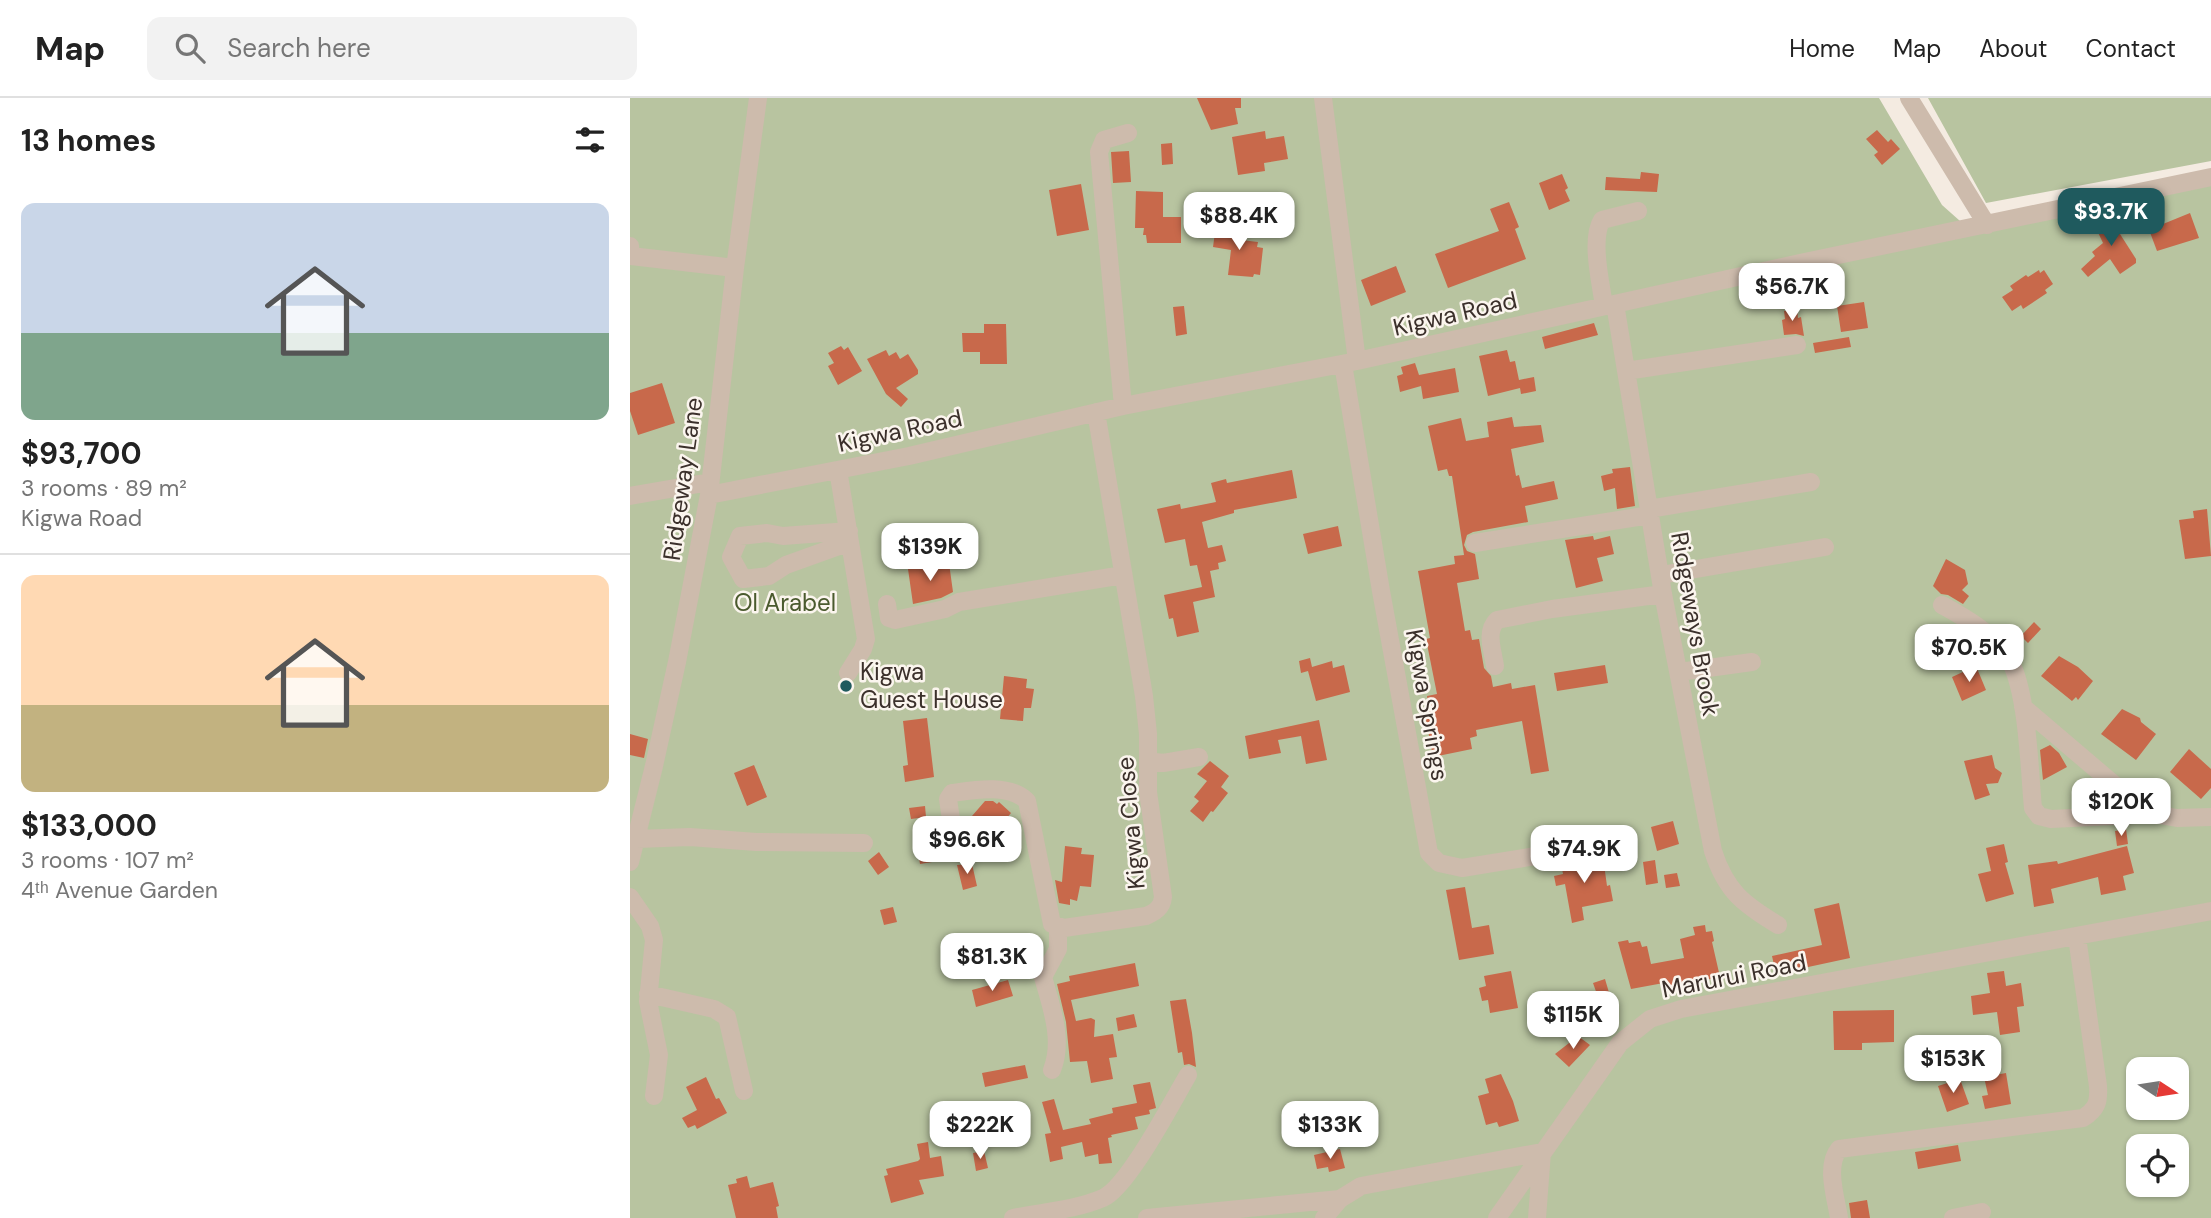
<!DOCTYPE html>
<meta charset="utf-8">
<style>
body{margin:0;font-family:"DM Sans",sans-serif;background:#f2f2f2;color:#222;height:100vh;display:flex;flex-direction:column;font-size:26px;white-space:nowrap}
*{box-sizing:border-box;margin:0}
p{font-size:23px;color:#767676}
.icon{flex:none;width:38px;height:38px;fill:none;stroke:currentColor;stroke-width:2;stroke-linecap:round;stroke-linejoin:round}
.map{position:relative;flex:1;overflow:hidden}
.panel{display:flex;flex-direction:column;background:#fff;width:630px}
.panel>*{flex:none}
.needle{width:46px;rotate:102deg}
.fabs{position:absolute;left:1496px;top:959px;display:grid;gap:14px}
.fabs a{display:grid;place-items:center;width:63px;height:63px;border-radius:14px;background:#fff;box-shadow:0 2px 5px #0004;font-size:35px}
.price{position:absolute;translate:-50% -60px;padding:0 16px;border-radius:14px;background:#fff;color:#222;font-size:23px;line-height:46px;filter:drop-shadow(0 2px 4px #0008)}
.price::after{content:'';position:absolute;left:50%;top:42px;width:21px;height:16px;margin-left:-10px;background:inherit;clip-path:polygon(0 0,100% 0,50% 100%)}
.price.current{background:#1f5a5e;color:#fff}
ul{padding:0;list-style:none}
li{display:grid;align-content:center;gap:14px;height:371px;padding:0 21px}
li+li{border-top:2px solid #e0e0e0}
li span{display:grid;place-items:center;height:217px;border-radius:14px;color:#555}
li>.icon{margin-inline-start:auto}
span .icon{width:126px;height:126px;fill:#fffc;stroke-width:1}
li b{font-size:30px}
h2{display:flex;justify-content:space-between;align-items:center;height:84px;padding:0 21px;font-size:30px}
header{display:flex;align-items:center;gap:42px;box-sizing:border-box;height:98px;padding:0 35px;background:#fff;border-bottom:2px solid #e0e0e0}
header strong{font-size:33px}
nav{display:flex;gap:38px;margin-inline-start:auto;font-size:24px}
.search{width:490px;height:63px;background:#f2f2f2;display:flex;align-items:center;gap:18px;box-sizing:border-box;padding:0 24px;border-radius:14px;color:#767676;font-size:26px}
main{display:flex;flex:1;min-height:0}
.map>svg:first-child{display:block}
</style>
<header>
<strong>Map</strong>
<div class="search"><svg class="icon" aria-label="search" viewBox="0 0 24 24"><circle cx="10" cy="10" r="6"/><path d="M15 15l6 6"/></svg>Search here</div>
<nav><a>Home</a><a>Map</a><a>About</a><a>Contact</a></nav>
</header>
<main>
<section class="panel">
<h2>13 homes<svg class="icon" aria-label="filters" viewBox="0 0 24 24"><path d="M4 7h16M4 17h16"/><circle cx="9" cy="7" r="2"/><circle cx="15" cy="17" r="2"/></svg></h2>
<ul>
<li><span style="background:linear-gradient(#c9d6e8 60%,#7fa58c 0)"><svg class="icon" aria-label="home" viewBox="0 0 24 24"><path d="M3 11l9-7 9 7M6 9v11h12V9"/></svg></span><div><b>$93,700</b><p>3 rooms · 89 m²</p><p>Kigwa Road</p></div></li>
<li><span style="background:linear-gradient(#ffd9b3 60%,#c2b280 0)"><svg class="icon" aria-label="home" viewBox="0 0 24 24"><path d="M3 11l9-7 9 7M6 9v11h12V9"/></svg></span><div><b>$133,000</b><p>3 rooms · 107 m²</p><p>4ᵗʰ Avenue Garden</p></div></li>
</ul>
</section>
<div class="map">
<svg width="1581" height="1120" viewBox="0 0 1581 1120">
<rect width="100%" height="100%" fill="#f4ebe1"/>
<path fill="#b8c4a0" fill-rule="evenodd" d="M 0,0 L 1249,0 L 1312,107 L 1339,131 L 1581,82 L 1581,1120 L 0,1120 ZM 1508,971 L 1547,971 L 1547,1010 L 1508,1010 ZM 1508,1048 L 1547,1048 L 1547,1087 L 1508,1087 Z
M 1298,0 L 1581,0 L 1581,63 L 1356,105 Z"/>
<path fill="#c8694b" d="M 567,0 L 611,0 L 611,10 L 605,10 L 608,26 L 581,32 Z
M 1247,32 L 1258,44 L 1261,41 L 1270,51 L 1252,67 L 1244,57 L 1248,54 L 1236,41 Z
M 635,33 L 636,41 L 654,38 L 658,61 L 634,65 L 635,73 L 608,77 L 602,39 Z
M 542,45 L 543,66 L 532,67 L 531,46 Z
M 499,53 L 501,84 L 483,85 L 481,54 Z
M 1011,74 L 1029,76 L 1027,94 L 975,92 L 976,79 L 1010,81 Z
M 932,76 L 938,90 L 935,92 L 940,103 L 919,112 L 909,85 Z
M 451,86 L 459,132 L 427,138 L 419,92 Z
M 506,93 L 533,94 L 533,119 L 551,119 L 551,145 L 517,145 L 516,137 L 513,137 L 514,130 L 505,130 Z
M 879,104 L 889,129 L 885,131 L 896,161 L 818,190 L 805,156 L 869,133 L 860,111 Z
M 1560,115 L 1569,140 L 1527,153 L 1518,129 L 1532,124 L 1533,126 Z
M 1485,117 L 1493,135 L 1490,136 L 1506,161 L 1506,165 L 1490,176 L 1480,161 L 1458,179 L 1451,171 L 1465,158 L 1462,154 L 1473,145 L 1464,126 Z
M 586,127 L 612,130 L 611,142 L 628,144 L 627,149 L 633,150 L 630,177 L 624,176 L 623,179 L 598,177 L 601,152 L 583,149 Z
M 766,168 L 776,194 L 741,208 L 731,182 Z
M 1409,172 L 1410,175 L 1414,172 L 1423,186 L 1415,192 L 1417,195 L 1393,211 L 1391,207 L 1382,213 L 1372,199 L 1383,192 L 1380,188 L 1396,177 L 1398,179 Z
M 1234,204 L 1238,230 L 1211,234 L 1207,208 Z
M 554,208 L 557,236 L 546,238 L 543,209 Z
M 1167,211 L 1168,220 L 1171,219 L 1174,238 L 1166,236 L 1154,237 L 1152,222 L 1155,221 L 1154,213 Z
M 964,225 L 968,237 L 915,251 L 912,239 Z
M 354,226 L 376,226 L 377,266 L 350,266 L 350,254 L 333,254 L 332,235 L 354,235 Z
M 1219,239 L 1221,249 L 1185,255 L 1183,245 Z
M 211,248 L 214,252 L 218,249 L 232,273 L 208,287 L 198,268 L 204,265 L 198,255 Z
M 256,252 L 259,258 L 266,254 L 270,261 L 278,256 L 288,272 L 288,276 L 266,290 L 278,301 L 271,309 L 256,296 L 237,261 Z
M 877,252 L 880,264 L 885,263 L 889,282 L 904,279 L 906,293 L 891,296 L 890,290 L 858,298 L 849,258 Z
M 785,265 L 789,277 L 825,270 L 829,294 L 793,301 L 791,288 L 770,294 L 767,278 L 773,276 L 771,269 Z
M 32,285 L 45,325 L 8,337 L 0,313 L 0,295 Z
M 882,319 L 884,329 L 911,327 L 914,344 L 881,351 L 886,378 L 889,377 L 892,390 L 924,383 L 928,401 L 895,408 L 898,424 L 843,434 L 837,437 L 834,447 L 837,453 L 845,456 L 849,481 L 827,485 L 835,533 L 840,532 L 842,542 L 849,541 L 854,570 L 861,578 L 863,589 L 881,585 L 882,591 L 905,587 L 919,673 L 901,676 L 892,623 L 846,632 L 847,638 L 840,640 L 842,651 L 803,659 L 794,611 L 799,610 L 797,598 L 807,596 L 796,541 L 800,540 L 788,473 L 825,466 L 824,458 L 834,457 L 822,378 L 819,378 L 817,371 L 808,373 L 798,328 L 831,320 L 836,343 L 859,339 L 857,324 Z
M 1000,369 L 1005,408 L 987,411 L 985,390 L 974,393 L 971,378 L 983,375 L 982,371 Z
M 662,372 L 667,400 L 604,412 L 604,415 L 572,424 L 578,450 L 592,447 L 596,463 L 588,465 L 589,471 L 580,473 L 585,499 L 563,504 L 569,534 L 547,539 L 543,520 L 539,521 L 534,497 L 572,489 L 567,467 L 560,468 L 555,441 L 535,445 L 527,411 L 550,406 L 551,411 L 586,404 L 581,385 L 596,381 L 597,385 Z
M 1577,411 L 1581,458 L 1555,461 L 1549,422 L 1564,420 L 1563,413 Z
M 708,428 L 712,448 L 678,456 L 673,436 Z
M 963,438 L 964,442 L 980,438 L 984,456 L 967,460 L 973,483 L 946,490 L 935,442 Z
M 1316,461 L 1335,472 L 1338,486 L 1332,492 L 1339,498 L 1333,506 L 1318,497 L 1311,496 L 1303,488 Z
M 319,465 L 323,494 L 311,500 L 283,506 L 278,471 Z
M 1404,524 L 1411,531 L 1398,545 L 1391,538 Z
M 1429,558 L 1448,569 L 1463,583 L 1448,602 L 1446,599 L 1442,603 L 1411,578 Z
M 680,560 L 682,569 L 702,563 L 703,570 L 714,567 L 720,594 L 686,603 L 678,573 L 671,575 L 669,563 Z
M 975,567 L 978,585 L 927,593 L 924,575 Z
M 1346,568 L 1356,592 L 1332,603 L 1322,579 Z
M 374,578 L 397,581 L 396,590 L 404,591 L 401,610 L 394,610 L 393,623 L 370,621 Z
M 1492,611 L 1510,620 L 1511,624 L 1526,636 L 1506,662 L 1471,636 Z
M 297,620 L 304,679 L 275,684 L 273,668 L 278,667 L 273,623 Z
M 689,622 L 697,662 L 676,666 L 671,638 L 648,642 L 651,655 L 619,661 L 615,638 Z
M 0,636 L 18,641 L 14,660 L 0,657 Z
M 1420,647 L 1429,655 L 1437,669 L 1413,682 L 1410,652 Z
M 1559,651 L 1581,671 L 1581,690 L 1571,701 L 1540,674 Z
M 1362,657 L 1365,670 L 1372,675 L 1368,685 L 1356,686 L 1360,697 L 1345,702 L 1334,663 Z
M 580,663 L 599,678 L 591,689 L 598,695 L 583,714 L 581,713 L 573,724 L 560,713 L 569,703 L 564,699 L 577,683 L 567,676 Z
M 124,667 L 137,699 L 117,708 L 104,675 Z
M 355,703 L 363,703 L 367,706 L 369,704 L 381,715 L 357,744 L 342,731 L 349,723 L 342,718 Z
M 295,708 L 296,719 L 281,721 L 279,710 Z
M 1043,723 L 1049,746 L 1027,753 L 1021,729 Z
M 1496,731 L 1498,746 L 1487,748 L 1485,733 Z
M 303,745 L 312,746 L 314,762 L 290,766 L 287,748 Z
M 1374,746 L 1378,764 L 1375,765 L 1384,796 L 1356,804 L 1348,776 L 1361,773 L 1356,750 Z
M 435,748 L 452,750 L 451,756 L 464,757 L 461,789 L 450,788 L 447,803 L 440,801 L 440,807 L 429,805 L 425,782 L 432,784 Z
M 1497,748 L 1504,775 L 1493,778 L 1496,792 L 1471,797 L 1468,779 L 1421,791 L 1424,805 L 1404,809 L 1398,767 L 1427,763 L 1428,766 Z
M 249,754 L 259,769 L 248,777 L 238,763 Z
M 973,759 L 977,788 L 980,787 L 983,803 L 952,809 L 954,822 L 942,825 L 935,786 L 926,788 L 924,778 L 933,776 L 931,765 Z
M 1025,762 L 1028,785 L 1016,787 L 1013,764 Z
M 342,766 L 347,788 L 333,792 L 327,767 Z
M 1047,775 L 1050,788 L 1036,790 L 1034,777 Z
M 835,789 L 842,830 L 859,827 L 864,856 L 829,862 L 816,792 Z
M 1209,805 L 1220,860 L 1146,876 L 1142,858 L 1192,847 L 1184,811 Z
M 263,809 L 267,824 L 254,827 L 250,812 Z
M 1075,827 L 1076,834 L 1082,833 L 1084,843 L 1082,844 L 1090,879 L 1040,889 L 1039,884 L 1001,891 L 988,844 L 998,842 L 999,845 L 1010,843 L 1012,849 L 1017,848 L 1021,866 L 1054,860 L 1050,841 L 1065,837 L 1063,829 Z
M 505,865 L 509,888 L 441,902 L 446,923 L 461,920 L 465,922 L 464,939 L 483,936 L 487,959 L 479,960 L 483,981 L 461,985 L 457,963 L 440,964 L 436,924 L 427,886 L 440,883 L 439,878 Z
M 881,873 L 888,910 L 860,915 L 858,902 L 852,903 L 849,890 L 856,888 L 854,878 Z
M 1374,873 L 1376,888 L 1391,885 L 1394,908 L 1387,909 L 1390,934 L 1370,937 L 1367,914 L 1343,917 L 1341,898 L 1360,895 L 1357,875 Z
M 975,881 L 980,898 L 969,902 L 963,885 Z
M 378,882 L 383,898 L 346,909 L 342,892 Z
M 556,901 L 562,935 L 566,969 L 559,966 L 554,967 L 552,954 L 548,955 L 540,903 Z
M 1264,912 L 1264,944 L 1232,945 L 1232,952 L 1204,952 L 1203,913 Z
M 504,916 L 507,929 L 488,933 L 486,920 Z
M 948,938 L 960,947 L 939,969 L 925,956 Z
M 395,967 L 398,980 L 355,989 L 352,975 Z
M 1376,975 L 1381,1006 L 1355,1011 L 1352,998 L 1358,997 L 1354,979 Z
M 871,976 L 883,1003 L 889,1023 L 869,1029 L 867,1024 L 856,1027 L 848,998 L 859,995 L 855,981 Z
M 76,979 L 86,1001 L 89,1000 L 97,1015 L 67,1031 L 65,1027 L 58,1030 L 52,1020 L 67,1012 L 56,989 Z
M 1330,981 L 1339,1006 L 1317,1014 L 1308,988 Z
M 520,984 L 526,1010 L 519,1012 L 520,1016 L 505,1019 L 508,1031 L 481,1037 L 482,1039 L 478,1040 L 482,1065 L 469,1066 L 468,1056 L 455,1059 L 452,1044 L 431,1049 L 433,1061 L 420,1064 L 415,1036 L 421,1035 L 412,1004 L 424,1001 L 433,1032 L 461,1026 L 459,1021 L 483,1015 L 482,1010 L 507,1005 L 503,987 Z
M 298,1044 L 300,1060 L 311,1058 L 314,1078 L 289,1082 L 294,1096 L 261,1105 L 254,1078 L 258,1077 L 256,1071 L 288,1063 L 290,1061 L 287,1046 Z
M 1328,1047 L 1331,1063 L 1288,1071 L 1285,1054 Z
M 710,1051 L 715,1070 L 699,1074 L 698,1069 L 687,1071 L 684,1057 Z
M 354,1053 L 358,1070 L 346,1073 L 343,1055 Z
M 117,1078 L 120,1090 L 143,1084 L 149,1108 L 146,1109 L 148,1120 L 106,1120 L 98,1087 L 107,1085 L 106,1081 Z
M 1237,1102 L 1240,1120 L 1221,1120 L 1219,1105 Z"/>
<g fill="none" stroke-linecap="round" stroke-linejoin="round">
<path stroke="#cdbbac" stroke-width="18" d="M 693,0 L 727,263
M 1279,0 L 1357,127
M 0,148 L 1,158 L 105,170
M 985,206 L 1033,496 L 1083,753 C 1096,793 1113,806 1148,827
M 974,208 C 971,186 960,141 972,122 L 1008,113
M 713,266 L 751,493 L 799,755 L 809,765 L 832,770 L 997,743
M 996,273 L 1167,247
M 493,308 L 469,54 L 474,42 L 498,35
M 208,372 L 236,541 L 233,551 L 218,575
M 79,397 L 279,358 L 493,308 L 727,263 L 1170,165 L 1581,79
M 0,398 L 80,384
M 1019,411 L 1181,384
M 219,433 L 153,438 L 137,435 L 110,438 L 101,459 L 113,481 L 139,478 L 156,467 L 220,444
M 845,445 L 1020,417
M 1031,477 L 1195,449
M 257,506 L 259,520 L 265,522 L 315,511 L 329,504 L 493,477
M 1312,507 C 1334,519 1362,535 1376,556 C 1398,587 1399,670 1403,710 L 1409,718 L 1421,721 L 1524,716 L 1547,720 L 1581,719
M 865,568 C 863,553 855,534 867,522 L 922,511 L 1033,496
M 1049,574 L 1122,564
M 1393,609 L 1500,700 L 1524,716
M 518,663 L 533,665 L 569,659
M 308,735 L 319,732 L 322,728 L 318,701 L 322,695 C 343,692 379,685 397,703 L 422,826 L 434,830 L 516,818 C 525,814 532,810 533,799 L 518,694 L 518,636 L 514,598 L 466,314
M 7,741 L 60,739 L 126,744 L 234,745
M 0,764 L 24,668 L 47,564 L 79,397 L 105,170 L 128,0
M 0,799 L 20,828 L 24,842 L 18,903 L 29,957 L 24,998
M 18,896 L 84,911 L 97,919 L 114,993
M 422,972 C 434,942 421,908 413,879 L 428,851 L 428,829
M 383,1120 C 412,1114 445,1112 473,1100 C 498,1089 542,1004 558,977
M 517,1120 L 710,1101
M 694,1120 L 710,1101 L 731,1088 L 912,1054
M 867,1120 L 990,945 L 1020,921 L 1051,911 L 1581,813
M 907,1120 L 912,1054
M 1209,1120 C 1206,1100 1195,1068 1209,1051 L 1453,1020 C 1467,1011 1469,1004 1468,988 L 1447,839
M 1323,1120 L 1352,1114"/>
</g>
<circle fill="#1f5a5e" stroke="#fbf5ee" stroke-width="2.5" cx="216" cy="588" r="7"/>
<g text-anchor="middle" stroke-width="5" stroke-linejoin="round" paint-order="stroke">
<g font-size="24" fill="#3b302b" stroke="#fbf5ee">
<text transform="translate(825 216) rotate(-13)" y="8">Kigwa Road</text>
<text transform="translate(270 333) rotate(-12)" y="8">Kigwa Road</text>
<text transform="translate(53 381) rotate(-82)" y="8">Ridgeway Lane</text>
<text transform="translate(1065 526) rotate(80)" y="8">Ridgeways Brook</text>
<text transform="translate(797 607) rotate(80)" y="8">Kigwa Springs</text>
<text transform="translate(501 725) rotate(-95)" y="8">Kigwa Close</text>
<text transform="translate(1104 878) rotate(-11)" y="8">Marurui Road</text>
</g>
<g font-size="24" fill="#4a5a2e" stroke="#fbf5ee">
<text x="155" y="513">Ol Arabel</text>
</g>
<g font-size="24" fill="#3b302b" stroke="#fbf5ee" text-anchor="start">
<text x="230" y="582">Kigwa<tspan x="230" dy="28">Guest House</tspan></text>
</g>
</g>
</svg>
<div class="fabs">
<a><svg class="needle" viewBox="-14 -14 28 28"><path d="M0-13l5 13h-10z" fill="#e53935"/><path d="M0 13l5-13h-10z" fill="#767676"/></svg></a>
<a><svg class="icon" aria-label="locate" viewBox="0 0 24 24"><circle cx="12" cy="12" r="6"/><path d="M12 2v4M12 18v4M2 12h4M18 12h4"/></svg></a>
</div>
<b class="price current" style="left:1481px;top:150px">$93.7K</b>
<b class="price" style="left:609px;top:154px">$88.4K</b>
<b class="price" style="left:1162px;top:225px">$56.7K</b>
<b class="price" style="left:300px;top:485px">$139K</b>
<b class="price" style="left:1339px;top:586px">$70.5K</b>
<b class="price" style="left:1491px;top:740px">$120K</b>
<b class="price" style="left:337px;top:778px">$96.6K</b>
<b class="price" style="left:954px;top:787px">$74.9K</b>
<b class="price" style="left:362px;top:895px">$81.3K</b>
<b class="price" style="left:943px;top:953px">$115K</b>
<b class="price" style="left:1323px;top:997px">$153K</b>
<b class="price" style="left:350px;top:1063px">$222K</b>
<b class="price" style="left:700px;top:1063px">$133K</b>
</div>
</main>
